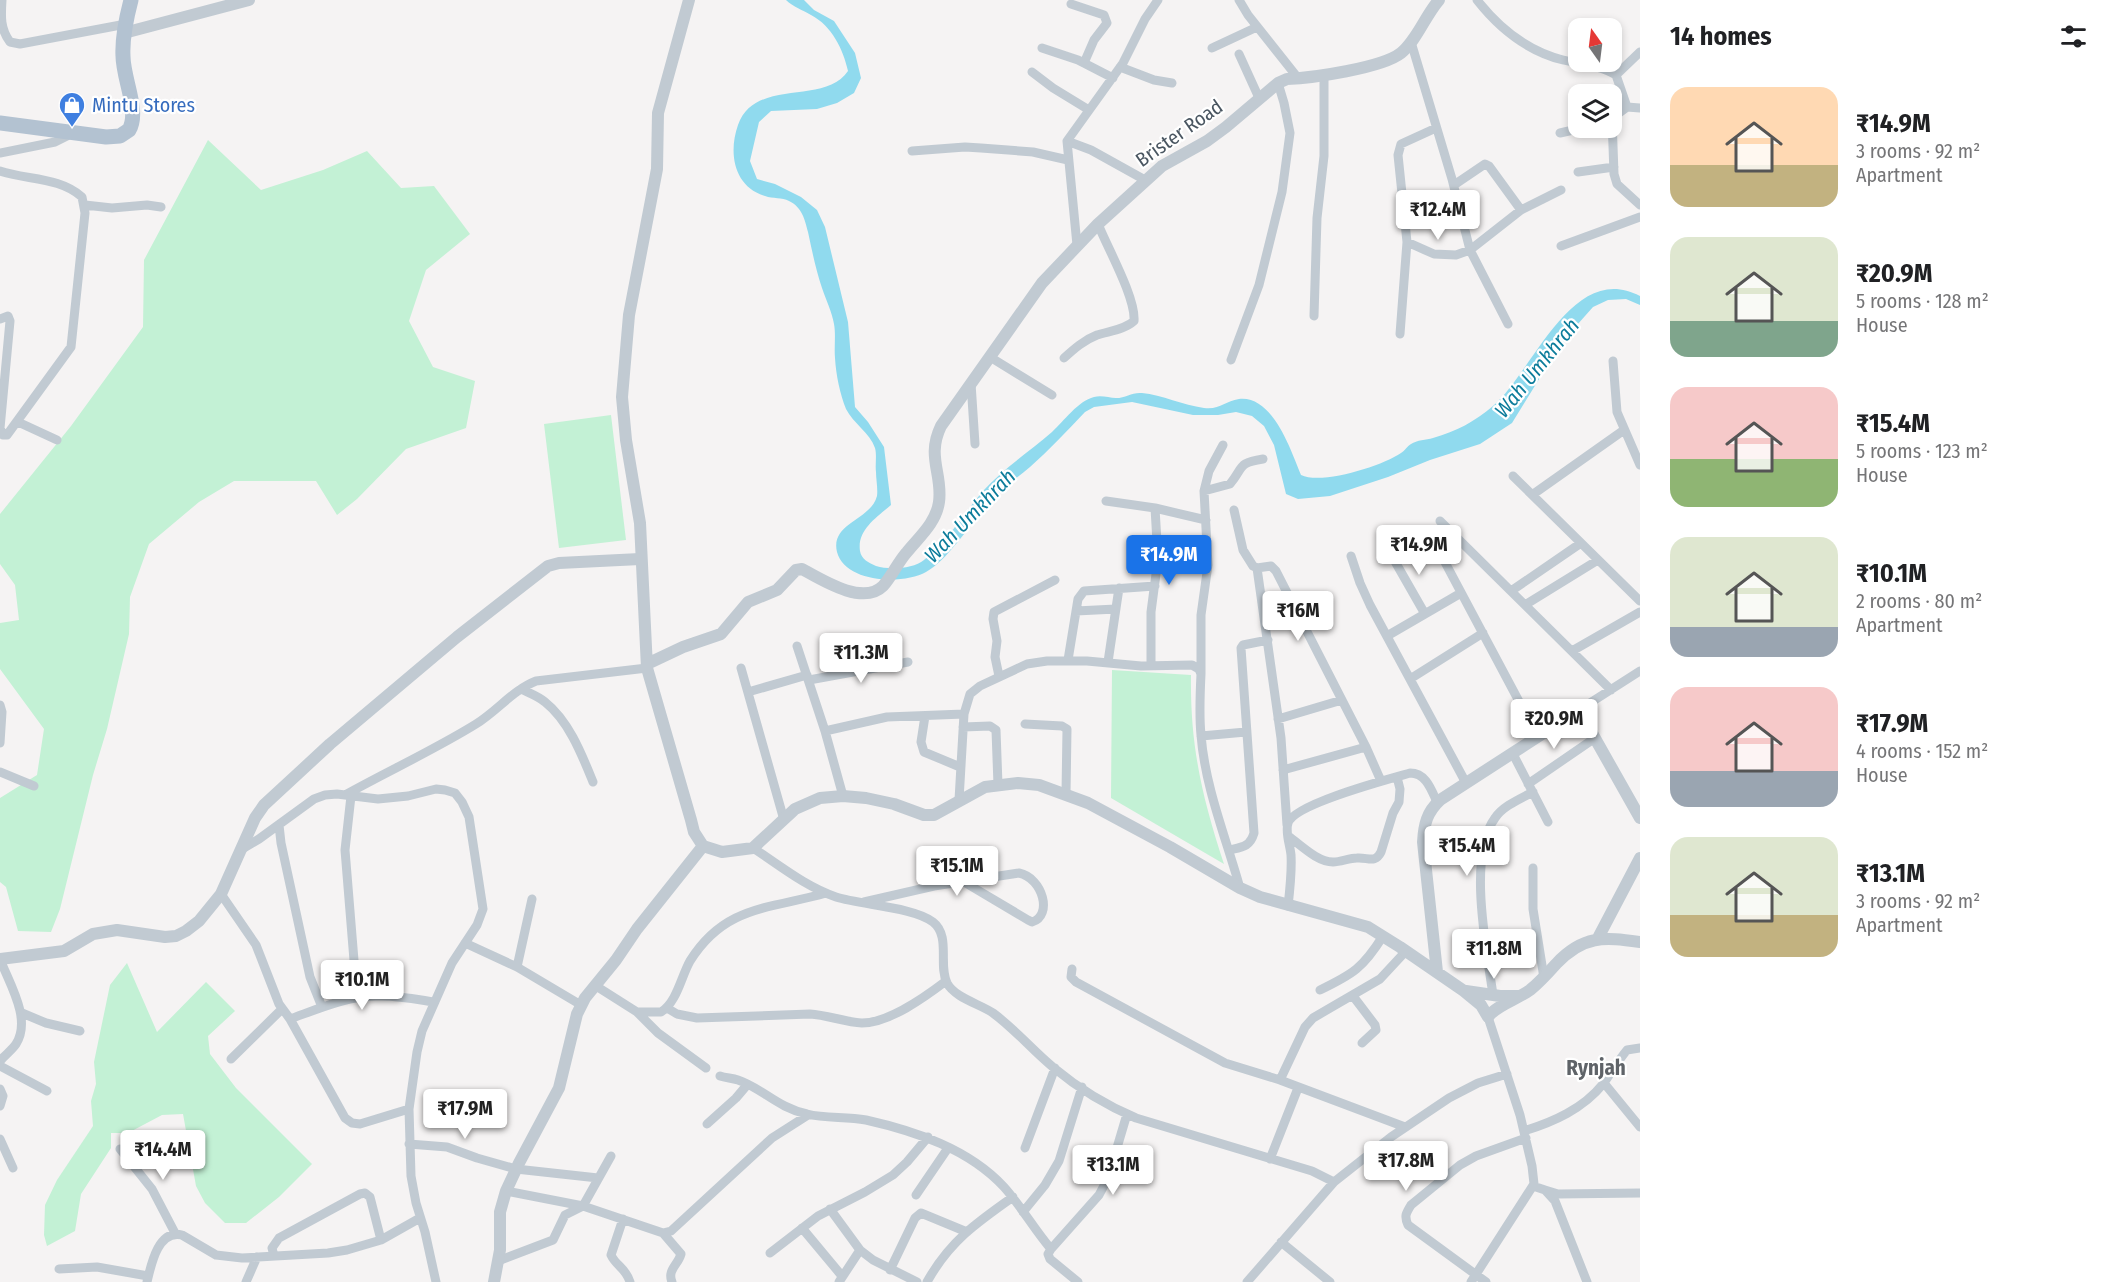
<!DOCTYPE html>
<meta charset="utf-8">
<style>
body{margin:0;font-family:"Fira Sans Condensed",sans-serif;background:#f2f2f2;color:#202124;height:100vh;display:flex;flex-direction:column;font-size:22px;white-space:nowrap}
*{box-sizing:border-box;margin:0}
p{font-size:20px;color:#757577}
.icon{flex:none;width:33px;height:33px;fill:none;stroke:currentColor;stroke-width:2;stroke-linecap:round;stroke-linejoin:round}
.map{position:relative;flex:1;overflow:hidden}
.drawer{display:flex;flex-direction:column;background:#fff;width:480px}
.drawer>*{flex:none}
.needle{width:39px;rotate:346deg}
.buttons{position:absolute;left:1568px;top:18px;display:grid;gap:12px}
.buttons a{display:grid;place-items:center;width:54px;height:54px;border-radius:12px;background:#fff;box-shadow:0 3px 9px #0003;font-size:30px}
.price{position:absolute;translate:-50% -51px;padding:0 14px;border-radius:6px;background:#fff;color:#222;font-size:20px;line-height:39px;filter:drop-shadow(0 2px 3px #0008)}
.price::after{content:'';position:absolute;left:50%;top:36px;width:18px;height:14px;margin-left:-9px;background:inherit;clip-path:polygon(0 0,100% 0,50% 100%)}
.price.on{background:#1a73e8;color:#fff}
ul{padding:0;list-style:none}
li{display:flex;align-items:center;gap:18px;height:150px;padding:0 30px}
li span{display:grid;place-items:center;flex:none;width:168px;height:120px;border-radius:18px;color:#555}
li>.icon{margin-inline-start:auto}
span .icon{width:72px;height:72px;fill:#fffc;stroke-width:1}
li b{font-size:26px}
h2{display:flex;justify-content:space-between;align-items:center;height:72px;padding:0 30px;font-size:26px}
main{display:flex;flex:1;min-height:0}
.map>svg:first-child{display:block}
</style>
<main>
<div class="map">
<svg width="1640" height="1282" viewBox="0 0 1640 1282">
<rect width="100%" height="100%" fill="#f5f3f3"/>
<path fill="#c3f1d5" d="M 208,140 L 261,190 L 323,170 L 367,151 L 401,188 L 434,186 L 470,234 L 426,270 L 409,321 L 433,367 L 475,381 L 466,428 L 406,449 L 357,499 L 337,515 L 316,481 L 234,481 L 199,502 L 149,544 L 130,597 L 129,634 L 107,729 L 93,775 L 60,909 L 51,932 L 18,931 L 6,887 L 0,882 L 0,798 L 37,775 L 44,729 L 0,669 L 0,623 L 19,620 L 15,585 L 0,564 L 0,514 L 71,426 L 143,327 L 144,260 Z
M 611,415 L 626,540 L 559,548 L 544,424 Z
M 1112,670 L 1191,675 C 1190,746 1202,797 1224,864 L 1111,798 Z
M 127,963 L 157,1032 L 206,982 L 235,1011 L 208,1036 L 210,1054 L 236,1088 L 312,1164 L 279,1197 L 246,1223 L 225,1223 L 205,1203 L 196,1186 L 183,1114 L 162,1115 L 128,1133 L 111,1133 L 111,1148 L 81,1194 L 75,1231 L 47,1246 L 44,1235 L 45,1205 L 57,1180 L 93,1126 L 91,1101 L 96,1084 L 94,1062 L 110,985 Z"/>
<path fill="#90daee" d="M 786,0 L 804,0 L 814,10 L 834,21 L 855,53 L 861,78 L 854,93 L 837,103 L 817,109 L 771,111 L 759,122 L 750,161 L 757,179 L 775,184 L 801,197 L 817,210 L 825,227 L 848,322 L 855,407 L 868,422 L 884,447 L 891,505 C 876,518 857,530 860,551 C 861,559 869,563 876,566 C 889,570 913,569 924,560 C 946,543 965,512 983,491 C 1004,468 1029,452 1052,432 C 1064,421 1078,401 1094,397 C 1102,395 1109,398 1116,398 C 1126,398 1132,392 1142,393 C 1162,395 1183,405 1204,408 C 1220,410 1225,401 1239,399 C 1273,395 1291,451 1301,475 C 1322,485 1382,466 1401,453 C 1405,451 1407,446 1411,444 C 1417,440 1426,440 1433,438 C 1457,431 1474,422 1493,406 C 1533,372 1572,260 1640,296 L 1640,305 L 1626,299 L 1608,300 L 1593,307 L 1577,325 L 1549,363 L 1512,423 L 1480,444 L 1430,460 L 1388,477 L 1330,496 L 1298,499 L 1286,494 L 1274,445 L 1264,426 L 1252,416 L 1236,412 L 1218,415 L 1193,415 L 1132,402 L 1094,407 L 1085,412 C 1067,431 1049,450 1030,467 C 1018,477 1005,486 994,498 C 973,518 951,558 926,572 C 903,585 845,583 837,552 C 830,523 871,520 877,496 C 878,489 876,479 876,472 C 875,465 877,455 875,448 C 870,433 853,423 846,409 C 840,394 836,375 835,358 C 834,347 836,335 834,324 C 832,312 826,300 822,288 C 816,270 812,251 808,232 C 805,220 802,207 789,201 C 782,197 773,199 765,196 C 734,187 728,153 738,125 C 755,77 825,106 848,71 C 843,49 832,26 811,15 C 803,10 793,7 786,0 Z"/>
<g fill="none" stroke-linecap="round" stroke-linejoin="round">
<path stroke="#c1cad2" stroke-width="9" d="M 2,0 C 1,16 0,29 10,42 L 20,44 L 126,24
M 1239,0 L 1248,15 L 1298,78
M 1477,0 C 1499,28 1527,51 1563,60 C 1580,64 1600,65 1616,75 L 1627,107 L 1640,108
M 1071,4 L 1104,15 L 1107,23 L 1094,40 L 1084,63
M 1411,42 L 1452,179 L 1470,250 L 1508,324
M 1042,48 L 1078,60 L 1113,78
M 1212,48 L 1257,27
M 1239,54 L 1259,98
M 1120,67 L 1154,80 L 1172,83
M 1032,72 L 1053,88 L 1089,110
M 1616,75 L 1640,52
M 1627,107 L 1612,118 L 1614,174 L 1617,184 L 1640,205
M 1560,133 L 1582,128
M 1067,141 L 1091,150 L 1145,180
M 912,151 L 965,147 L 981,148 L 1033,152 L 1068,160
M 0,153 L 55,142 L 71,134
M 0,171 C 27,180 60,177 82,197 L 85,213 L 71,347 L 7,435 L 3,435 L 0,428 L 10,321 L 8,316 L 0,319
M 1578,172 L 1614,167
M 1454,185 L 1485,164 L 1489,166 L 1521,210
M 85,205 L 112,208 L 147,205 L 161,207
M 1407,242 L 1434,254 L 1456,255 L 1470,250 L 1521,210 L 1561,190
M 1077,245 L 1067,141 L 1123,63 L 1145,19 L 1158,0
M 1561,246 L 1640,217
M 1314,316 L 1317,218 L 1324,156 L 1324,74
M 1400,334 L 1407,242 L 1398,155 L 1401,144 L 1436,128
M 990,357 L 1052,395
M 1064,358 C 1074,349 1084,340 1097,335 C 1109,331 1124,330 1134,321 C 1136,298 1107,247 1098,224
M 1231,360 L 1259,285 L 1282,192 L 1290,133 L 1284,103 L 1278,83
M 1613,361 L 1617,412 L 1640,465
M 971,383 L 975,444
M 18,422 L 57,440
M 1513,476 L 1640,601
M 1204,491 L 1230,484 C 1244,467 1237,463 1263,459
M 1532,495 L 1624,430
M 1106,501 L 1155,508 L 1206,520
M 1234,510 L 1243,550 L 1253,566 L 1257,568 L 1271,566 L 1276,571 L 1366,747 L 1381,781
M 1440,521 L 1611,690
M 1389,551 L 1425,614
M 1439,551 L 1538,737
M 1351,556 L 1360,583 L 1370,605 L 1466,783
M 1257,568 L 1281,738 L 1287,825
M 1511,591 L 1581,543
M 1525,605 L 1598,560
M 1076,611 L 1116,609
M 1387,636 L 1461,593
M 797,646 L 825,731 L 843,796
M 1572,651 L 1640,612
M 1068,660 L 1078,599 L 1084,591 L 1155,586
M 1108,662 L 1119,588
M 1151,666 L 1151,612 L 1156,574 L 1157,542 L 1155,508
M 741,668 L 784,820
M 1201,674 L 1201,615 L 1208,565 L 1204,491 L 1209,471 L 1223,445
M 999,676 L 995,657 L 997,641 L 993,619 L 994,612 L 1055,580
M 1410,679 L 1483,633
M 809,680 L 908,662
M 521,689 C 529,693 538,696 545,702 C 569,721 582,755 593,782
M 748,692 L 807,675
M 0,705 L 2,712 L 0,743
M 1579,710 L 1640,671
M 925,716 L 921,742 L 924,752 L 960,767
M 1278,719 L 1342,700
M 1025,724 L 1062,726 L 1067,729 L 1066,794
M 963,727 L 990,726 L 996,730 L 998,785
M 825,731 L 887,717 L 964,714
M 1201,736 L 1246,732
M 1513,754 L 1548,822
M 1283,770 L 1366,747
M 0,772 L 34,786
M 1528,784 L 1595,738
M 345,795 C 388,771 434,750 476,724 C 497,711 513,690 536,681 L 647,668
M 351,796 L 345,850 L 357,997
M 959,800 L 964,714 L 970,694 L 980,686 L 1027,664 L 1047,661 L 1087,661 L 1141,666 L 1192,665 L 1199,669 L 1201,674 C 1200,694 1199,715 1201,735 C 1205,787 1226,838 1240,888
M 279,825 L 281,843 L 310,977 L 322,1007
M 1288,836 C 1301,845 1317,862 1333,862 C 1341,862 1349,858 1357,858 C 1368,857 1375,864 1381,852 L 1393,813 L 1399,802 L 1400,789 L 1397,777
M 753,848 C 779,865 806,887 836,897 C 861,905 914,907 933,922 C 951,936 938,965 947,983 C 955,998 980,1004 993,1013 C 1015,1029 1033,1051 1054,1068 C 1078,1088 1108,1106 1136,1118 L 1312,1171 L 1334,1182
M 242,849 L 259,839 L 314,799 L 325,795 L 337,794 L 378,799 L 408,796 L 436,789 L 445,790 L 455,793 L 462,802 L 469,817 L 483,909 L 477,925 L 452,963 L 422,1031 L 417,1052 L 409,1109 L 411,1176 L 416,1203 L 425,1232 L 436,1282
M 1229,850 C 1242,847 1250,847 1254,833 L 1241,648 L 1243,645 L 1268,640
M 1533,868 L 1533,909 L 1544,978
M 221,894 L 256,945 L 279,1004 L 290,1019 L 345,1118 L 352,1123 L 360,1124 L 409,1109
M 864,902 L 934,886 L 1019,873 C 1043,878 1053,916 1032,922 L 1028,920 L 964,882
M 1288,906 C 1290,889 1292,872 1291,855 C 1290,845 1285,832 1288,823 C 1294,804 1389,779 1410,773 C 1426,773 1431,789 1437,802
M 465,943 L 517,967 L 581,1005
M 517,967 L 532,899
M 1072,969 L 1071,977 L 1076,982 L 1225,1063 L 1280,1080 L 1405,1127
M 596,986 L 637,1012 L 661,1012 C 677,1002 681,977 690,961 C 725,905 770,909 826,893
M 1320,990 C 1353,974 1363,968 1383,936
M 1493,995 C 1487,951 1467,856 1495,818 C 1503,806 1520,799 1533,792
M 1353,996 L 1375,1025 L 1376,1030 L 1362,1043
M 667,1008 L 677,1014 L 697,1018 L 810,1014 C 827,1015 845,1022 862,1023 C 889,1023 925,997 946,981
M 637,1012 L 658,1033 L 706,1068
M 22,1013 L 46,1023 L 80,1031
M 290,1019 C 318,1009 347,996 377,996 C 396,995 415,999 434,1002
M 231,1059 L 282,1009
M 0,1061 C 5,1055 12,1050 16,1044 C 32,1019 9,983 0,959
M 0,1066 L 47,1091
M 720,1076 C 726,1078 732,1078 738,1080 C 762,1088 778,1108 807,1114 C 826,1119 846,1116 866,1120 C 915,1131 969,1149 1004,1187 C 1021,1206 1034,1229 1051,1249 L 1048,1254 L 1050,1259 L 1078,1282
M 1280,1080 L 1305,1027 L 1313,1018 L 1380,979 L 1406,951
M 1604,1083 L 1640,1127
M 0,1089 L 3,1096 L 0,1106
M 707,1124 L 736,1098 L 747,1085
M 1524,1131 C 1553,1122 1583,1109 1603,1084 C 1611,1073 1618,1061 1627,1050 L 1640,1048
M 0,1139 L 13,1168
M 409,1144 L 447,1147 L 477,1158 L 516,1169 L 598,1178
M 1025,1148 L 1055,1068
M 120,1149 L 152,1189 L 175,1233
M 1270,1159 L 1298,1088
M 1533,1186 L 1545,1190 L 1555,1201 L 1587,1282
M 1545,1190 L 1558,1194 L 1640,1193
M 506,1191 L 583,1206 L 663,1233 L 671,1231 L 772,1138 L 808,1115
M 916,1195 L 948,1148
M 830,1209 L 860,1250 L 873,1260 L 917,1282
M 1023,1212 L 1045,1185 L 1059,1161 L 1082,1087
M 623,1219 L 611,1255 C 616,1266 626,1268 630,1282
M 802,1228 L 842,1276
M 663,1233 L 681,1254 C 678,1265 667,1270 672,1282
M 1281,1242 L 1330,1282
M 1051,1249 L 1099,1195 L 1108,1178 L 1127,1114
M 770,1253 L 818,1216 L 865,1192 L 893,1175 L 907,1162 L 928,1137
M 274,1256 L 272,1248 L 279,1238 L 360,1194 L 365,1193 L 370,1197 L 381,1240
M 498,1261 L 553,1240 L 565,1215 L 583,1206 L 611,1156
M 59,1269 L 97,1267 L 148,1276
M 890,1270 L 915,1218 L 921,1213 L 967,1232
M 147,1282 C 151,1265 158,1229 182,1235 L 216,1255 L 242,1258 L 328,1253 L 347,1250 L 381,1240 L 420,1218
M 246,1282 L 257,1257
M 839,1282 L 860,1250
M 927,1282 C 949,1242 976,1223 1013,1197
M 1247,1282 L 1334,1182 L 1391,1137 L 1449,1098 L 1478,1083 L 1507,1074
M 1471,1282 L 1534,1184 L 1532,1166 L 1520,1115 L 1488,1017
M 1486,1282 L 1408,1225 C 1404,1216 1406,1213 1411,1205 L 1460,1165 L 1476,1156 L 1526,1138"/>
<path stroke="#c1cad2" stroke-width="12" d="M 689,0 L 658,113 L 657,169 L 629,315 L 622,397 L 626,440 L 640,523 L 647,668 L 691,820 L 694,832 L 703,846 L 722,852 L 753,848 L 795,809 L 820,798 L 843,796 L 866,798 L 894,804 L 924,815 L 934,815 L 985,787 L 1018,783 L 1039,785 L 1088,803 L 1170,847 L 1240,888 L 1260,897 L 1368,927 L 1400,947 L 1464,991 L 1481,1005 L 1488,1017 C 1495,1006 1518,999 1530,990 C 1540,982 1548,973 1556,964 C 1583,935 1604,937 1640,942
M 124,33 L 249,0
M 647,664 L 683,647 L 721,634 L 748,602 L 777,590 L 796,570 L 802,569 C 822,580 863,606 883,586 C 892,576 898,562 907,552 C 919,537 936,523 939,502 C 943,474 926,457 941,426 L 1042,283 L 1098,224 L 1162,166 L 1207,141 L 1226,127 L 1278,83 L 1287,79 C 1312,78 1382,68 1401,53 C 1417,40 1425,16 1439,0
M 1598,938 L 1640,858
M 0,959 L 64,951 L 93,934 L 117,930 L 165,937 L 176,936 L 186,931 L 199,921 L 221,894 L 255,818 L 264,805 L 330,744 L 457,637 L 548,566 L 559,563 L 640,559
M 1437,972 L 1423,842 C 1424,824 1427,812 1440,800 L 1579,710 L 1640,818
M 1466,991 L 1500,996 L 1520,996
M 494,1282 L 500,1250 L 500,1212 L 506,1191 L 519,1163 L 559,1088 L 577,1014 L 585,998 L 616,960 L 637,929 L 703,846"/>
<path stroke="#b3c2d1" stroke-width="15" d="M 0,123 L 106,137 L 120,136 L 129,130 C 140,111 123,79 123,56 C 122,37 126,19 131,0"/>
</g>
<defs>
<g id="shop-pin" transform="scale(1.35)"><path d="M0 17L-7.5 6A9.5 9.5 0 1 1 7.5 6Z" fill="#3f7fe0" stroke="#fff"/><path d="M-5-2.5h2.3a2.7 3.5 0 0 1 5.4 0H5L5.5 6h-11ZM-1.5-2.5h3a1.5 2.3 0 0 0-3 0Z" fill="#fff"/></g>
</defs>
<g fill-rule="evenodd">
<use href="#shop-pin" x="72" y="105"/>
</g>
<g text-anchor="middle" stroke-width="4.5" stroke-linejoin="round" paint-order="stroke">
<g font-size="20" fill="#366cbe" stroke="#fff" text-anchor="start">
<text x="92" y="112">Mintu Stores</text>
</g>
<g font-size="20" fill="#4a5661" stroke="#fff">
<text transform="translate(1179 133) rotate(-35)" y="7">Brister Road</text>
</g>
<g font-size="21" font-style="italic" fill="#0c7c9b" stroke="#fff">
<text transform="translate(1537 368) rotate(-51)" y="7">Wah Umkhrah</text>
<text transform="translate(970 516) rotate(-46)" y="7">Wah Umkhrah</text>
</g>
<g font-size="21" font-weight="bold" fill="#5f6368" stroke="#fff">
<text x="1596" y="1075">Rynjah</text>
</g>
</g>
</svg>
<div class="buttons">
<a><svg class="needle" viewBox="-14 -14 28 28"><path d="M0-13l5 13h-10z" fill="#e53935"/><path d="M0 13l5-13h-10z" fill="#757577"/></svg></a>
<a><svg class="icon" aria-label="layers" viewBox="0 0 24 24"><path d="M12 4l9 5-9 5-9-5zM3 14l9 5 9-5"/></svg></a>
</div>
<b class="price" style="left:1438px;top:241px">₹12.4M</b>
<b class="price" style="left:1419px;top:576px">₹14.9M</b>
<b class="price on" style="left:1169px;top:586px">₹14.9M</b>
<b class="price" style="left:1298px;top:642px">₹16M</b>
<b class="price" style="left:861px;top:684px">₹11.3M</b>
<b class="price" style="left:1554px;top:750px">₹20.9M</b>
<b class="price" style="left:1467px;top:877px">₹15.4M</b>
<b class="price" style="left:957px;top:897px">₹15.1M</b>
<b class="price" style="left:1494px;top:980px">₹11.8M</b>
<b class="price" style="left:362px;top:1011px">₹10.1M</b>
<b class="price" style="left:465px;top:1140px">₹17.9M</b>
<b class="price" style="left:163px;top:1181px">₹14.4M</b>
<b class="price" style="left:1406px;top:1192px">₹17.8M</b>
<b class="price" style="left:1113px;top:1196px">₹13.1M</b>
</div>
<section class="drawer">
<h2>14 homes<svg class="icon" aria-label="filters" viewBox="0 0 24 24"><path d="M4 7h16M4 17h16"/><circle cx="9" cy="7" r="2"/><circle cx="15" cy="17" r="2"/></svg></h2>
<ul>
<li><span style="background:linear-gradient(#ffd9b3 65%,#c2b280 0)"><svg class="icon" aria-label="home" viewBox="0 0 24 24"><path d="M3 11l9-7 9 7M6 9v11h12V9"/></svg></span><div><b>₹14.9M</b><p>3 rooms · 92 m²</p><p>Apartment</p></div></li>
<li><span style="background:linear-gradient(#dfe7d0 70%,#7fa58c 0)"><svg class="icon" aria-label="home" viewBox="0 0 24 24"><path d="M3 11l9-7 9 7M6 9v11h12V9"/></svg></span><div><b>₹20.9M</b><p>5 rooms · 128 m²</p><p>House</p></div></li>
<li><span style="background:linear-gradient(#f6c9c9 60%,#8fb573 0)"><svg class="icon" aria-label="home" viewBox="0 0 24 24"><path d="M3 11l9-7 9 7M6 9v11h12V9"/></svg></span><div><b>₹15.4M</b><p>5 rooms · 123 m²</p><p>House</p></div></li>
<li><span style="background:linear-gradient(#dfe7d0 75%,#9aa5b1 0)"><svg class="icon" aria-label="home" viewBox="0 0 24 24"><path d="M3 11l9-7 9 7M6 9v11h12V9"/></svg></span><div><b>₹10.1M</b><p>2 rooms · 80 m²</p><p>Apartment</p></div></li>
<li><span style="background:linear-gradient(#f6c9c9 70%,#9aa5b1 0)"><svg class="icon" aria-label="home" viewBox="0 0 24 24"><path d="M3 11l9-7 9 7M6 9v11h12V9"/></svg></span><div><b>₹17.9M</b><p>4 rooms · 152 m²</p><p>House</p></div></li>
<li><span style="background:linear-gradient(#dfe7d0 65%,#c2b280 0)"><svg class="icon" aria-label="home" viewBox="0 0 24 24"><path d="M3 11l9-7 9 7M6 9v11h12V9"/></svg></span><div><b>₹13.1M</b><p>3 rooms · 92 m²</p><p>Apartment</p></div></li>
</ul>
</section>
</main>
